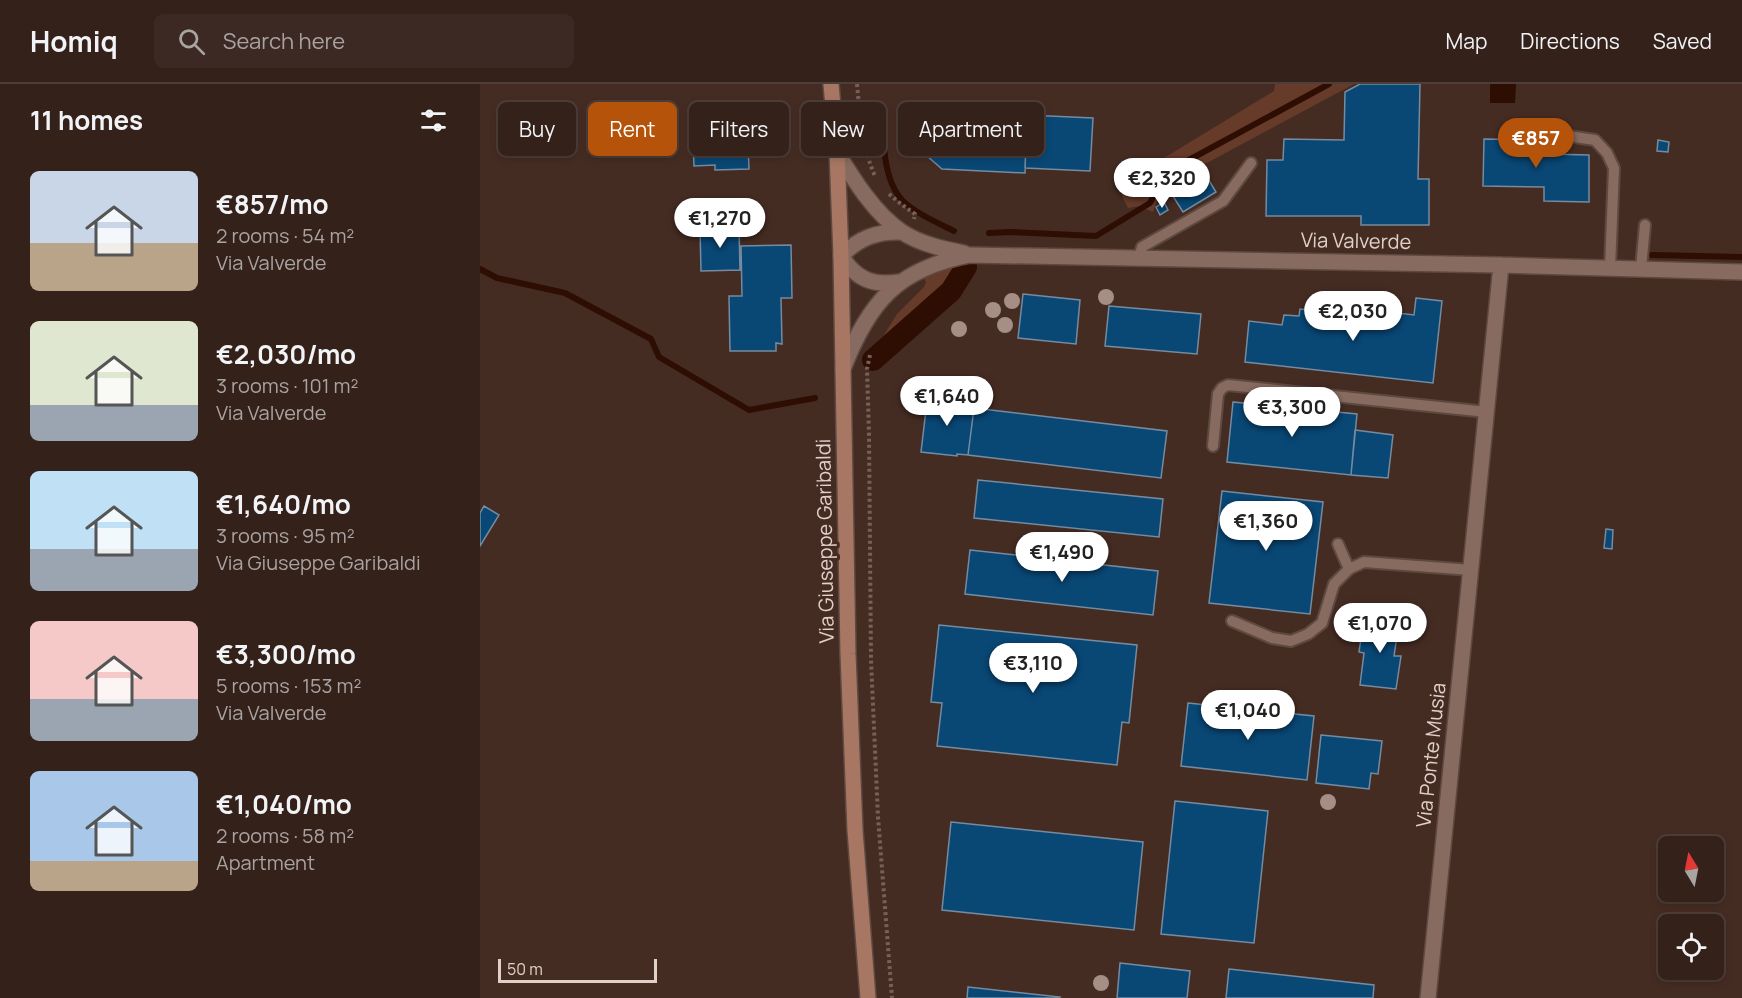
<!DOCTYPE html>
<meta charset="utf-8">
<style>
body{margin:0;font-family:Manrope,sans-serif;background:#3c2923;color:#f1f3f6;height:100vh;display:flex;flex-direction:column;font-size:22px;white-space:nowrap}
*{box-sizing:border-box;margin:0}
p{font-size:20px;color:#a9a3a2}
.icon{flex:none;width:33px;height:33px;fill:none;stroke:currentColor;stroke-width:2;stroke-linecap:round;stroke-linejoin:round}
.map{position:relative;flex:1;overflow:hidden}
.sheet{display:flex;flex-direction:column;background:#34211a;width:480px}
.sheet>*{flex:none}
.banner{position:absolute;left:18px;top:18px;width:570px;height:54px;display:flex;gap:12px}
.needle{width:39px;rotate:350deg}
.buttons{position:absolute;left:1178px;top:752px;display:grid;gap:12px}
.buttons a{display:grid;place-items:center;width:66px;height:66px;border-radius:9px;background:#34211a;box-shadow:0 3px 9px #0003,0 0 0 2px #4e3e39;font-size:30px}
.scale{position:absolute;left:18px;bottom:15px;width:159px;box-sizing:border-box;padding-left:6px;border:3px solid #e1d0ca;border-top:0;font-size:16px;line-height:21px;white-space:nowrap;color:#e1d0ca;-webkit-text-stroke:4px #452c23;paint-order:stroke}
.price{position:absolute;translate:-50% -51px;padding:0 14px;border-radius:21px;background:#fff;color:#222;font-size:20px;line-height:39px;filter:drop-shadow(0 2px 3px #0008)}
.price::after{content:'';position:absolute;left:50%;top:36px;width:18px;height:14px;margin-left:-9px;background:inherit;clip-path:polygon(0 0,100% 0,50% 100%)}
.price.current{background:#b45309;color:#fff}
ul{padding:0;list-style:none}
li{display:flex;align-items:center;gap:18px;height:150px;padding:0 30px}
li span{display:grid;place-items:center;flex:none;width:168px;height:120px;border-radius:9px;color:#555}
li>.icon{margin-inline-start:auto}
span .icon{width:72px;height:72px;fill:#fffc;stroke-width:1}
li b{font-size:26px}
h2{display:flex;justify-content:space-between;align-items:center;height:72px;padding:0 30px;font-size:26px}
.chip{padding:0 21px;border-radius:9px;background:#34211a;box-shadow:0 3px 9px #0003,0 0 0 2px #4e3e39;font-size:21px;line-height:54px}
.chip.current{background:#b45309;color:#fff}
header{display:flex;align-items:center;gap:36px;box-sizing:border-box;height:84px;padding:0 30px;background:#34211a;border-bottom:2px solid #4e3e39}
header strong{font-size:28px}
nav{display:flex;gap:33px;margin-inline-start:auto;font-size:21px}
.search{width:420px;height:54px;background:#3c2923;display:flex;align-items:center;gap:15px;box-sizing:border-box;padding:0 21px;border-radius:9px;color:#a9a3a2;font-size:22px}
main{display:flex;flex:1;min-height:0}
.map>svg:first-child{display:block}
</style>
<header>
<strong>Homiq</strong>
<div class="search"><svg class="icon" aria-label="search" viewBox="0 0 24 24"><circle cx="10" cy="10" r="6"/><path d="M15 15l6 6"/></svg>Search here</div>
<nav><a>Map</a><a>Directions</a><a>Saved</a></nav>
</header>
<main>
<section class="sheet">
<h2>11 homes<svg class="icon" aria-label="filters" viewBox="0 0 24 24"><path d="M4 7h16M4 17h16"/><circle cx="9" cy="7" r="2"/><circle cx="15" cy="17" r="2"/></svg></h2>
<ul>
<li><span style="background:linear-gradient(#c9d6e8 60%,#b9a48a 0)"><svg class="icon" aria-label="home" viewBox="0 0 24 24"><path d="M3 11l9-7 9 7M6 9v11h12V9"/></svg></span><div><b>€857/mo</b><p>2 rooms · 54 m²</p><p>Via Valverde</p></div></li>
<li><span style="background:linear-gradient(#dfe7d0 70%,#9aa5b1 0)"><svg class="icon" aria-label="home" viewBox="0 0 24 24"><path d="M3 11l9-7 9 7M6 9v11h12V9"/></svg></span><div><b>€2,030/mo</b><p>3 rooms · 101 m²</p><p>Via Valverde</p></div></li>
<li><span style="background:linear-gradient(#bfe0f5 65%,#9aa5b1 0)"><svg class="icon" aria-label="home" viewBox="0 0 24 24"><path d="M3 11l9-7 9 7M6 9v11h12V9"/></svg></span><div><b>€1,640/mo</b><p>3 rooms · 95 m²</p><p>Via Giuseppe Garibaldi</p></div></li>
<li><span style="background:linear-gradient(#f6c9c9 65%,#9aa5b1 0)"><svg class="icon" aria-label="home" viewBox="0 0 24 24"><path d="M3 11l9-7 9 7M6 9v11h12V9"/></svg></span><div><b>€3,300/mo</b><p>5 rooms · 153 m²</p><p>Via Valverde</p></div></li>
<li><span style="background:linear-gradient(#a9c7e8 75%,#b9a48a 0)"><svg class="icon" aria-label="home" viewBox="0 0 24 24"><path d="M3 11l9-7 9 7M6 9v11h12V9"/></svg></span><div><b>€1,040/mo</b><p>2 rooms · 58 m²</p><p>Apartment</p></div></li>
</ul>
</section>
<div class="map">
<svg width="1262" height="914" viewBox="0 0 1262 914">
<rect width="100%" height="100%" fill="#452c23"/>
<path fill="#673b2a" d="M 795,0 L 874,0 L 723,81 L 685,105 L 680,110 L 673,128 L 660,122 L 648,124 L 642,112 L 647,101 L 656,91 L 794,7 Z
M 482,180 C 462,217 424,242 393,269 L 417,230 L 444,203 L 446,198 L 444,193 L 468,183 Z"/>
<path fill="#2e0d02" d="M 1010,0 L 1036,0 L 1035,19 L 1010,19 Z"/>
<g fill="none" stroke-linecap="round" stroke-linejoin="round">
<path stroke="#2e0d02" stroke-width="6" d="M 402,23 C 403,50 402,95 422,116 C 435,129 458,139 474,147
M 509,149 L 530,148 L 616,152 L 670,119 L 676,107 L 707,77 L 849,0
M 1172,171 L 1262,173
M 0,185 L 17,194 L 85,209 L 171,255 L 179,273 L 269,326 L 335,314"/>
<path stroke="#2e0d02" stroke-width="22" d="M 393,276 L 471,207 L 486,183"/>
</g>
<path fill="#094775" stroke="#758b9f" stroke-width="1.5" d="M 880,0 L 940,0 L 938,95 L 949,95 L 949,141 L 881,141 L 881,132 L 786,132 L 787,76 L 803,76 L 804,55 L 864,56 L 865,8 Z
M 483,28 L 613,34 L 610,87 L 545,84 L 546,53 L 483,50 Z
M 257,30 L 257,35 L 267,35 L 269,85 L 235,86 L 235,81 L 214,82 L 212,32 Z
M 449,35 L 484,36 L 483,50 L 546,53 L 545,89 L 462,85 L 447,72 Z
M 1004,55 L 1066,56 L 1066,70 L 1109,71 L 1109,118 L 1064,117 L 1064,103 L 1003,102 Z
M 1178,56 L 1189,58 L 1188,68 L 1177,67 Z
M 722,85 L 736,108 L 703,128 L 689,106 Z
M 684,118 L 688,126 L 680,131 L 676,123 Z
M 259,143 L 260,186 L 221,187 L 220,144 Z
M 311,161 L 312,214 L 301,214 L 302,260 L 296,259 L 296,267 L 250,267 L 249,212 L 262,212 L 261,162 Z
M 543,210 L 600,216 L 596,260 L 538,254 Z
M 936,214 L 962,217 L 953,299 L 765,278 L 769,237 L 802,241 L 804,231 L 819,232 L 820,225 L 866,230 L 866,223 L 934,231 Z
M 629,222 L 721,230 L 717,270 L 625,262 Z
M 448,309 L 474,312 L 473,321 L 494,324 L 488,371 L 477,370 L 477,372 L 441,368 Z
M 753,318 L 877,330 L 871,391 L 747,378 Z
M 494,324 L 687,347 L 681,394 L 488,371 Z
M 875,346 L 913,351 L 908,394 L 871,391 Z
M 498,396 L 683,415 L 679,453 L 494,434 Z
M 742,407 L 843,418 L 830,530 L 729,519 Z
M 4,422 L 19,431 L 0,462 L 0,429 Z
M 1126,445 L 1133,446 L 1132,465 L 1124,464 Z
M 490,466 L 678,487 L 673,531 L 485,510 Z
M 884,534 L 919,539 L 914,572 L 921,572 L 916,605 L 880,601 L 884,569 L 879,568 Z
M 459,541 L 657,561 L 649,639 L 642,638 L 637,681 L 457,662 L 462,619 L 451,618 Z
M 708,619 L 834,632 L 827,696 L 701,682 Z
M 841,651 L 902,657 L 898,690 L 891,689 L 889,705 L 836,699 Z
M 695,717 L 788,727 L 774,859 L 681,850 Z
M 471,738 L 663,758 L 654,846 L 462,826 Z
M 640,879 L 710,887 L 707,914 L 637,914 Z
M 749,885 L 894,901 L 893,914 L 746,914 Z
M 488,903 L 580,913 L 579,914 L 487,914 Z"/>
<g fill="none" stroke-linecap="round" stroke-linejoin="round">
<g stroke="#5d4940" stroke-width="14">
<path id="lane" d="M 1081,51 L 1115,56 L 1127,69 L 1134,84 L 1130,184
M 659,174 L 662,163 L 743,117 L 771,79
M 1161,184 L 1165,141
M 733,362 L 738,310 L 742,304 L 748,301 L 1007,328
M 858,460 L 869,485
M 752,537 L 792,554 L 811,557 L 828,550 L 842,539 L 854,500 L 869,485 L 884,478 L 991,486"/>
</g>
<g stroke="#5d4940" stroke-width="18">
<path id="street" d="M 357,68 C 373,95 395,130 422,148 C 440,160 464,165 484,169
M 419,198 C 392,202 376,195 361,172 C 379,154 397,147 422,148
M 363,285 C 389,218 417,185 490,171 L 1021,181 L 1262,188
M 948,914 L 1021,181"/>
</g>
<g stroke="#5d4940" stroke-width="18">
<path id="secondary" d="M 351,0 L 357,68 L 361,172 L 368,570 L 375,746 L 388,914"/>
</g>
<path stroke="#776058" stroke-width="4" stroke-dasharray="3 3" stroke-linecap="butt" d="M 377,0 C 380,32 382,63 395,92
M 409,110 L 421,120 L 435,130 L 434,135
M 390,271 L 387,285 L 389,350 L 391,576 L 398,733 L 412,914"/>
<use href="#lane" stroke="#886b60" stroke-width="10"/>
<use href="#street" stroke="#886b60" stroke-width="15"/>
<use href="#secondary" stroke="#a87764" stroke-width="15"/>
</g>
<g fill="#a58e86">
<circle cx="626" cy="213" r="8"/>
<circle cx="532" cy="217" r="8"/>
<circle cx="513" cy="226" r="8"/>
<circle cx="525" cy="241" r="8"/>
<circle cx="479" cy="245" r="8"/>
<circle cx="848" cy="718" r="8"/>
<circle cx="621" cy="899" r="8"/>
</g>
<g text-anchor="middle" stroke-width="6" stroke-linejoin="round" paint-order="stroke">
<g font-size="20" fill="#e1d0ca" stroke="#452c23">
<text transform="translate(876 157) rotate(1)" y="7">Via Valverde</text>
<text transform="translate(345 457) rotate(-91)" y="7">Via Giuseppe Garibaldi</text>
<text transform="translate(951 671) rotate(-84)" y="7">Via Ponte Musia</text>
</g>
</g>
</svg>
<div class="buttons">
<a><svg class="needle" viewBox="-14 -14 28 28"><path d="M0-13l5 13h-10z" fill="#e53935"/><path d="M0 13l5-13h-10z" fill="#a9a3a2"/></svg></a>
<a><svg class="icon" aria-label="locate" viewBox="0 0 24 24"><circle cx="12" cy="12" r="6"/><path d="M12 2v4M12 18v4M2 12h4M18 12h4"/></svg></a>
</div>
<div class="scale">50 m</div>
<b class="price current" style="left:1056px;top:85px">€857</b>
<b class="price" style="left:682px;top:125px">€2,320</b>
<b class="price" style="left:240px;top:165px">€1,270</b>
<b class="price" style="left:873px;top:258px">€2,030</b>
<b class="price" style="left:467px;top:343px">€1,640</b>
<b class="price" style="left:812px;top:354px">€3,300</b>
<b class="price" style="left:786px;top:468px">€1,360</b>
<b class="price" style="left:582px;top:499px">€1,490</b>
<b class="price" style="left:900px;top:570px">€1,070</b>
<b class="price" style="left:553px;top:610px">€3,110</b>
<b class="price" style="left:768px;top:657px">€1,040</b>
<div class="banner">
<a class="chip">Buy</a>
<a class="chip current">Rent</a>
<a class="chip">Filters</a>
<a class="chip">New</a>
<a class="chip">Apartment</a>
</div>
</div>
</main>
